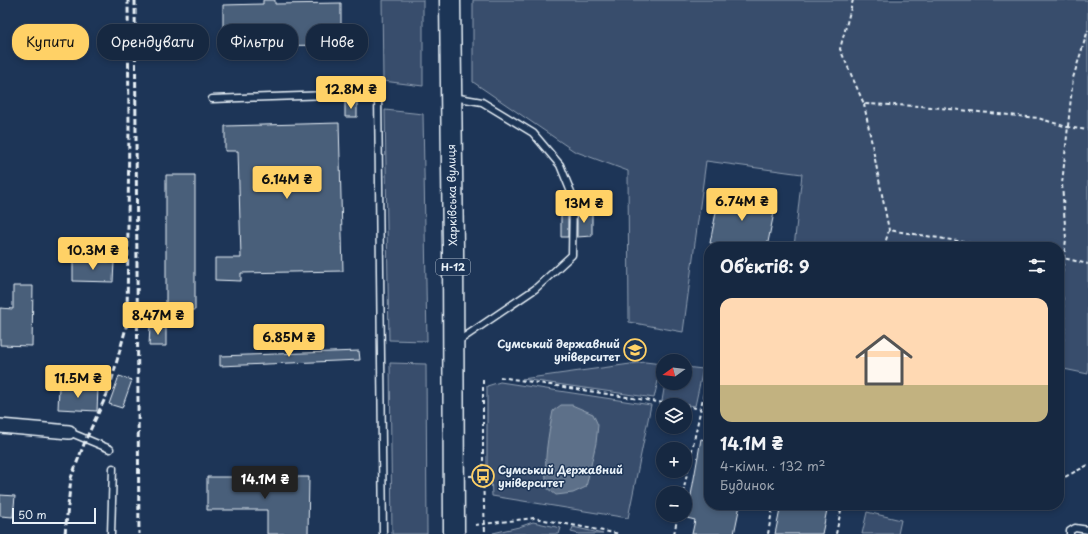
<!DOCTYPE html>
<html lang="uk">
<meta charset="utf-8">
<style>
body{margin:0;font-family:"Playpen Sans",sans-serif;background:#1f3048;color:#f1f3f6;height:100vh;display:flex;flex-direction:column;font-size:15px;white-space:nowrap}
*{box-sizing:border-box;margin:0}
p{font-size:13px;color:#9ea6b1}
.icon{flex:none;width:22px;height:22px;fill:none;stroke:currentColor;stroke-width:2;stroke-linecap:round;stroke-linejoin:round}
.map{position:relative;flex:1;overflow:hidden}
.details{position:absolute;left:704px;top:242px;width:360px;height:268px;display:flex;flex-direction:column;background:#162841;border-radius:16px;box-shadow:0 2px 6px #0003,0 0 0 1px #35445a}
.details>*{flex:none}
.hud{position:absolute;left:12px;top:24px;width:380px;height:36px;display:flex;gap:8px}
.needle{width:26px;rotate:255deg}
.fabs{position:absolute;left:656px;top:354px;display:grid;gap:8px}
.fabs a{display:grid;place-items:center;width:36px;height:36px;border-radius:50%;background:#162841;box-shadow:0 2px 6px #0003,0 0 0 1px #35445a;font-size:20px}
.scale{position:absolute;left:12px;bottom:10px;width:84px;box-sizing:border-box;padding-left:4px;border:2px solid #e8f1f8;border-top:0;font-size:11px;line-height:14px;white-space:nowrap;color:#e8f1f8;-webkit-text-stroke:3px #1d3557;paint-order:stroke}
.price{position:absolute;translate:-50% -34px;padding:0 9px;border-radius:4px;background:#ffd166;color:#111;font-size:13px;line-height:26px;filter:drop-shadow(0 1px 2px #0008)}
.price::after{content:'';position:absolute;left:50%;top:24px;width:12px;height:9px;margin-left:-6px;background:inherit;clip-path:polygon(0 0,100% 0,50% 100%)}
.price.selected{background:#222;color:#fff}
ul{padding:0;list-style:none}
li{display:grid;align-content:center;gap:8px;height:212px;padding:0 16px}
li span{display:grid;place-items:center;height:124px;border-radius:12px;color:#555}
li>.icon{margin-inline-start:auto}
span .icon{width:72px;height:72px;fill:#fffc;stroke-width:1}
li b{font-size:17px}
h2{display:flex;justify-content:space-between;align-items:center;height:48px;padding:0 16px;font-size:17px}
.chip{padding:0 14px;border-radius:16px;background:#162841;box-shadow:0 2px 6px #0003,0 0 0 1px #35445a;font-size:14px;line-height:36px}
.chip.selected{background:#ffd166;color:#111}
.map>svg:first-child{display:block}
</style>
<div class="map">
<svg width="1088" height="534" viewBox="0 0 1088 534">
<rect width="100%" height="100%" fill="#1d3557"/>
<filter id="ink" filterUnits="userSpaceOnUse"><feTurbulence type="fractalNoise" baseFrequency=".025" numOctaves="2"/><feDisplacementMap in="SourceGraphic" scale="8" xChannelSelector="R" yChannelSelector="G"/><feConvolveMatrix kernelMatrix="1 2 1 2 8 2 1 2 1" color-interpolation-filters="sRGB"/></filter>
<g filter="url(#ink)">
<path fill="#374d6c" stroke="#909fb2" d="M 382,0 L 423,0 L 423,86 L 383,81 Z
M 473,0 L 1088,0 L 1088,374 L 1059,368 L 1059,247 L 794,247 L 802,174 L 706,161 L 683,332 L 629,322 L 628,171 L 574,151 L 473,82 Z
M 385,110 L 423,114 L 427,341 L 389,340 Z
M 645,362 L 662,364 L 654,398 L 522,379 Z
M 390,363 L 426,364 L 427,534 L 392,534 Z
M 685,367 L 703,369 L 695,406 L 662,401 L 665,383 L 685,383 Z
M 500,382 L 651,405 L 628,518 L 492,496 L 491,474 L 487,472 L 487,386 Z
M 867,512 L 901,520 L 898,534 L 862,534 Z
M 533,522 L 561,528 L 559,534 L 493,534 L 493,533 L 519,527 Z
M 573,527 L 603,534 L 579,534 L 571,532 Z"/>
<path fill="#5d7089" stroke="#95a4b5" d="M 561,405 L 572,405 L 593,414 L 598,425 L 596,443 L 586,487 L 573,493 L 556,495 L 547,488 C 543,462 548,436 553,411 Z"/>
<path fill="#495e7a" stroke="#e8f1f8" d="M 263,0 L 275,0 L 275,4 L 341,3 L 341,45 L 223,46 L 223,5 L 263,4 Z
M 345,102 L 357,102 L 357,117 L 345,117 Z
M 339,123 L 343,271 L 241,273 L 241,281 L 215,280 L 215,258 L 241,258 L 238,151 L 225,151 L 225,126 Z
M 166,175 L 195,175 L 195,310 L 166,310 Z
M 720,192 L 776,203 L 767,247 L 729,247 L 710,243 Z
M 592,210 L 592,236 L 577,237 L 577,211 Z
M 561,211 L 568,211 L 568,237 L 561,237 Z
M 73,261 L 114,262 L 113,282 L 73,281 Z
M 13,286 L 33,286 L 32,346 L 0,345 L 0,308 L 13,309 Z
M 150,326 L 166,327 L 166,346 L 149,346 Z
M 359,351 L 360,360 L 220,366 L 220,356 Z
M 119,376 L 132,380 L 122,408 L 109,404 Z
M 59,387 L 98,388 L 97,411 L 58,409 Z
M 701,439 L 709,441 L 709,505 L 740,505 L 734,534 L 692,534 L 695,520 L 687,518 Z
M 207,477 L 309,477 L 308,534 L 267,534 L 267,510 L 207,510 Z
M 0,495 L 15,496 L 13,517 L 0,516 Z
M 781,505 L 828,505 L 822,534 L 775,534 Z"/>
<g fill="none" stroke-linecap="round" stroke-linejoin="round">
<g stroke="#e8f1f8" stroke-width="9">
<path id="lane" d="M 453,97 L 482,102 L 533,133 L 560,165 L 573,197 L 572,255 L 535,289 L 457,342
M 212,99 L 360,94 L 378,94 L 383,534
M 69,432 L 110,449
M 111,534 L 113,468
M 1070,534 L 1070,531 L 1075,528 L 1088,530"/>
</g>
<g stroke="#e8f1f8" stroke-width="16">
<path id="street" d="M 0,426 L 69,432"/>
</g>
<g stroke="#e8f1f8" stroke-width="23">
<path id="primary" d="M 450,0 L 453,249 L 454,534"/>
</g>
<path stroke="#e8f1f8" stroke-width="2" stroke-dasharray="4 3" stroke-linecap="butt" d="M 853,0 L 840,49 L 864,104 L 921,106 L 1038,118 L 1067,127 L 1088,130
M 864,104 L 889,230
M 884,247 L 889,230 L 995,247
M 1059,257 L 1088,264
M 1059,370 L 1065,326 L 1061,283 L 1066,239 L 1062,184 L 1073,78 L 1088,30
M 500,377 L 677,405
M 483,380 L 483,476 L 485,534
M 685,406 L 701,409
M 469,476 L 483,476
M 1059,480 L 1088,465
M 683,493 L 709,369
M 475,525 L 534,518 L 620,534
M 674,534 L 678,515
M 768,534 L 773,505
M 836,534 L 842,505"/>
<use href="#lane" stroke="#1d3557" stroke-width="6"/>
<use href="#street" stroke="#1d3557" stroke-width="13"/>
<use href="#primary" stroke="#1d3557" stroke-width="20"/>
<path stroke="#e8f1f8" stroke-width="3" stroke-dasharray="6 3" stroke-linecap="butt" d="M 135,0 L 139,534
M 65,534 L 71,478 L 86,439 L 109,390 L 127,324 L 129,125 L 128,0"/>
</g>
</g>
<defs>
<g id="university-ring" transform="scale(1.15)"><circle r="9.5" fill="#1d3557" stroke="#ffd166" stroke-width="1.5"/><path d="M0-5L7-2L0 1L-7-2ZM-4 1L0 2.5L4 1V4Q0 6-4 4Z" fill="#ffd166"/></g>
<g id="bus-ring" transform="scale(1.15)"><circle r="9.5" fill="#1d3557" stroke="#ffd166" stroke-width="1.5"/><path d="M-5-6H5V4H4V6H2V4H-2V6H-4V4H-5ZM-3.5-4V0h7V-4ZM-3.5 1.2v1.5H-2V1.2ZM2 1.2v1.5H3.5V1.2Z" fill="#ffd166"/></g>
</defs>
<g fill-rule="evenodd">
<use href="#university-ring" x="635" y="350"/>
<use href="#bus-ring" x="483" y="476"/>
</g>
<g text-anchor="middle" stroke-width="3" stroke-linejoin="round" paint-order="stroke">
<rect fill="#1d3557" stroke="#abb9c8" stroke-width="1" x="436" y="259" width="34" height="16" rx="3"/>
<g font-size="10" font-weight="bold" fill="#e8f1f8">
<text x="453" y="271">Н-12</text>
</g>
<g font-size="11" fill="#e8f1f8" stroke="#1d3557">
<text transform="translate(452 195) rotate(-91)" y="4">Харківська вулиця</text>
</g>
<g font-size="11" font-weight="bold" fill="#e8f1f8" stroke="#1d3557" text-anchor="end">
<text x="620" y="348">Сумський державний<tspan x="620" dy="13">університет</tspan></text>
<text x="498" y="474" text-anchor="start">Сумський Державний<tspan x="498" dy="13">університет</tspan></text>
</g>
</g>
</svg>
<div class="fabs">
<a><svg class="needle" viewBox="-14 -14 28 28"><path d="M0-13l5 13h-10z" fill="#e53935"/><path d="M0 13l5-13h-10z" fill="#9ea6b1"/></svg></a>
<a><svg class="icon" aria-label="layers" viewBox="0 0 24 24"><path d="M12 4l9 5-9 5-9-5zM3 14l9 5 9-5"/></svg></a>
<a>+</a>
<a>−</a>
</div>
<div class="scale">50 m</div>
<b class="price" style="left:351px;top:110px">12.8M ₴</b>
<b class="price" style="left:287px;top:200px">6.14M ₴</b>
<b class="price" style="left:742px;top:222px">6.74M ₴</b>
<b class="price" style="left:584px;top:224px">13M ₴</b>
<b class="price" style="left:93px;top:271px">10.3M ₴</b>
<b class="price" style="left:158px;top:336px">8.47M ₴</b>
<b class="price" style="left:289px;top:358px">6.85M ₴</b>
<b class="price" style="left:78px;top:399px">11.5M ₴</b>
<b class="price selected" style="left:265px;top:500px">14.1M ₴</b>
<div class="hud">
<a class="chip selected">Купити</a>
<a class="chip">Орендувати</a>
<a class="chip">Фільтри</a>
<a class="chip">Нове</a>
</div>
<section class="details">
<h2>Об’єктів: 9<svg class="icon" aria-label="filters" viewBox="0 0 24 24"><path d="M4 7h16M4 17h16"/><circle cx="9" cy="7" r="2"/><circle cx="15" cy="17" r="2"/></svg></h2>
<ul>
<li><span style="background:linear-gradient(#ffd9b3 70%,#c2b280 0)"><svg class="icon" aria-label="home" viewBox="0 0 24 24"><path d="M3 11l9-7 9 7M6 9v11h12V9"/></svg></span><div><b>14.1M ₴</b><p>4-кімн. · 132 m²</p><p>Будинок</p></div></li>
</ul>
</section>
</div>
